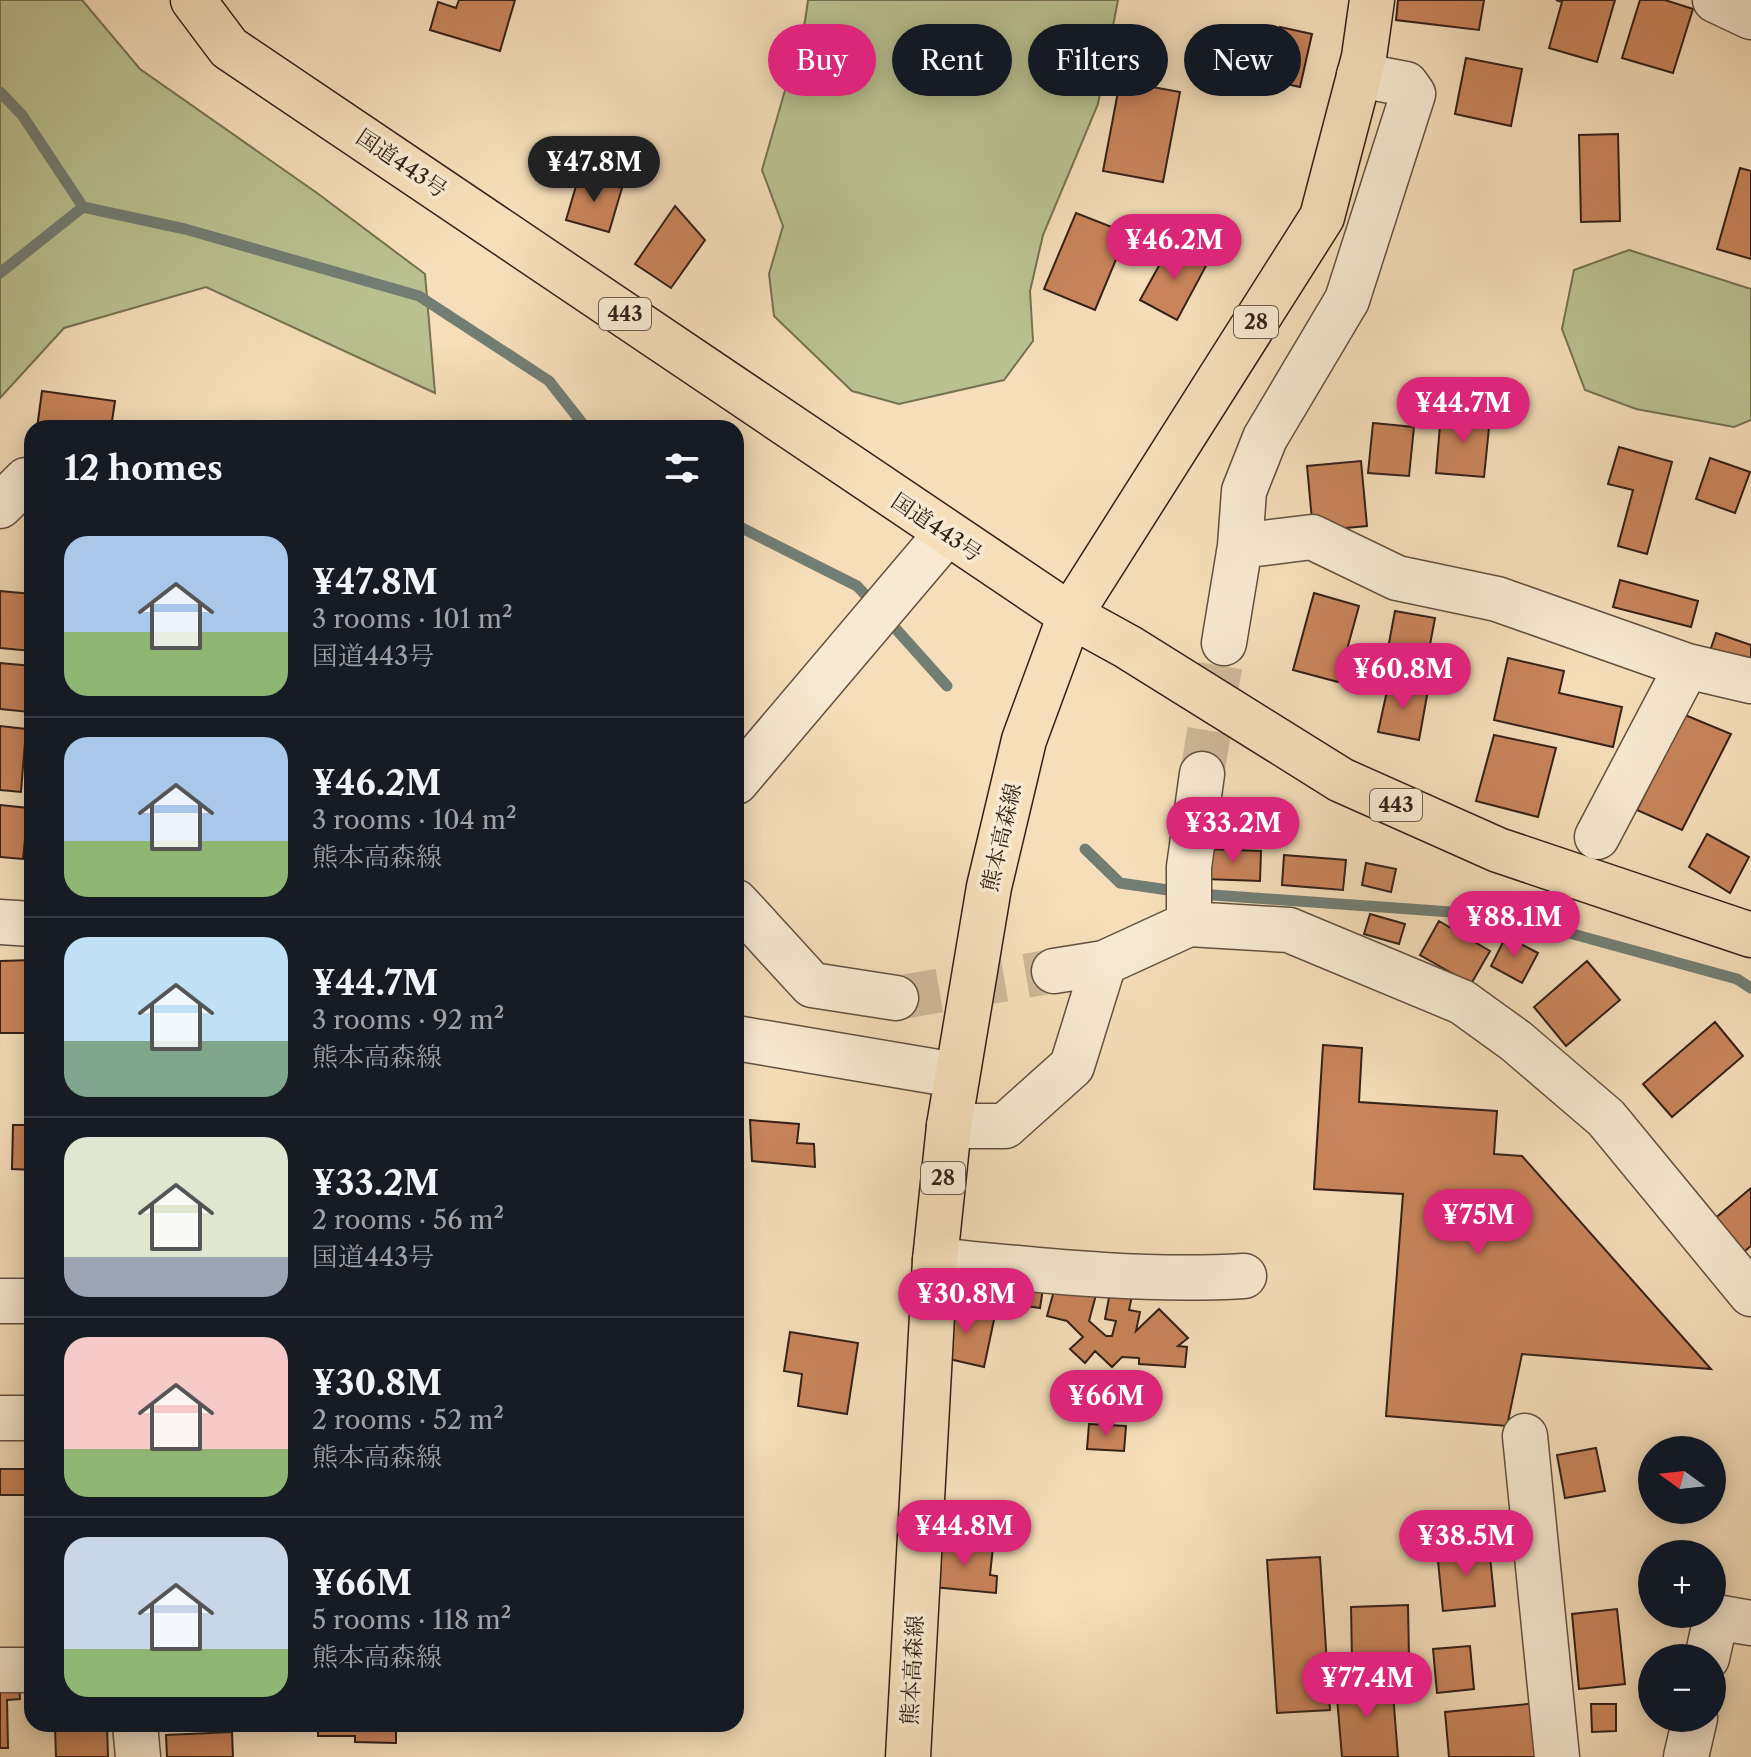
<!DOCTYPE html>
<meta charset="utf-8">
<style>
body{margin:0;font-family:"Libre Caslon Text","Noto Serif JP",serif;background:#242831;color:#f1f3f6;height:100vh;display:flex;flex-direction:column;font-size:30px;white-space:nowrap}
*{box-sizing:border-box;margin:0}
p{font-size:26px;color:#9ea1a6}
.icon{flex:none;width:44px;height:44px;fill:none;stroke:currentColor;stroke-width:2;stroke-linecap:round;stroke-linejoin:round}
.map{position:relative;flex:1;overflow:hidden}
.side{position:absolute;left:24px;top:420px;width:720px;height:1312px;display:flex;flex-direction:column;background:#171b24;border-radius:24px;box-shadow:0 4px 20px #0003}
.side>*{flex:none}
.banner{position:absolute;left:768px;top:24px;width:760px;height:72px;display:flex;gap:16px}
.needle{width:52px;rotate:285deg}
.fabs{position:absolute;left:1638px;top:1436px;display:grid;gap:16px}
.fabs a{display:grid;place-items:center;width:88px;height:88px;border-radius:50%;background:#171b24;box-shadow:0 4px 20px #0003;font-size:40px}
.price{position:absolute;translate:-50% -68px;padding:0 18px;border-radius:28px;background:#db2777;color:#fff;font-size:26px;line-height:52px;filter:drop-shadow(0 2px 4px #0008)}
.price::after{content:'';position:absolute;left:50%;top:48px;width:24px;height:18px;margin-left:-12px;background:inherit;clip-path:polygon(0 0,100% 0,50% 100%)}
.price.selected{background:#222;color:#fff}
ul{padding:0;list-style:none}
li{display:flex;align-items:center;gap:24px;height:200px;padding:0 40px}
li+li{border-top:2px solid #363941}
li span{display:grid;place-items:center;flex:none;width:224px;height:160px;border-radius:24px;color:#555}
li>.icon{margin-inline-start:auto}
span .icon{width:96px;height:96px;fill:#fffc;stroke-width:1}
li b{font-size:34px}
h2{display:flex;justify-content:space-between;align-items:center;height:96px;padding:0 40px;font-size:34px}
.pill{padding:0 28px;border-radius:36px;background:#171b24;box-shadow:0 4px 20px #0003;font-size:28px;line-height:72px}
.pill.selected{background:#db2777;color:#fff}
.map>svg:first-child{display:block}
</style>
<div class="map">
<svg width="1751" height="1757" viewBox="0 0 1751 1757">
<rect width="100%" height="100%" fill="#f5deb9"/>
<filter id="stains"><feTurbulence type="fractalNoise" baseFrequency=".0025" numOctaves="4"/><feColorMatrix values="0 0 0 0 .2 0 0 0 0 .09 0 0 0 0 .02 0 0 0 .5 -.17"/></filter>
<radialGradient id="worn" r=".72"><stop offset=".6" stop-color="#630" stop-opacity="0"/><stop offset="1" stop-color="#630" stop-opacity=".3"/></radialGradient>
<path fill="#bac190" stroke="#777154" stroke-width="2" d="M 0,0 L 82,0 L 140,69 L 317,193 L 425,274 L 435,393 L 206,287 L 64,328 L 0,398 Z
M 808,0 L 1118,0 L 1098,104 L 1043,235 L 1030,291 L 1033,341 L 1004,380 L 899,404 L 852,391 L 774,316 L 769,274 L 783,226 L 762,170 L 805,21 Z
M 1629,250 L 1751,289 L 1751,420 L 1734,427 L 1636,409 L 1585,390 L 1562,329 L 1574,270 Z"/>
<g fill="none" stroke-linecap="round" stroke-linejoin="round">
<path stroke="#727e74" stroke-width="11" d="M 0,92 L 22,115 L 83,207 L 185,229 L 419,296 L 549,381 L 586,428
M 0,273 L 83,207
M 736,525 L 857,586 L 876,606
M 887,619 L 947,686
M 1085,849 L 1120,883 L 1182,892
M 1199,894 L 1507,916 L 1737,979 L 1751,988"/>
</g>
<path fill="#c9845b" stroke="#342118" stroke-width="2" d="M 459,0 L 515,0 L 500,51 L 430,30 L 438,2 L 456,8 Z
M 1398,0 L 1484,0 L 1479,30 L 1396,20 Z
M 1556,0 L 1615,0 L 1597,62 L 1549,48 L 1562,2 Z
M 1640,0 L 1665,0 L 1693,9 L 1673,73 L 1622,58 Z
M 1280,27 L 1312,34 L 1300,87 L 1268,80 Z
M 1466,58 L 1522,69 L 1511,126 L 1455,114 Z
M 1120,81 L 1180,92 L 1163,182 L 1103,171 Z
M 1618,134 L 1620,221 L 1581,222 L 1579,135 Z
M 1740,168 L 1751,171 L 1751,259 L 1717,249 Z
M 579,176 L 622,188 L 609,232 L 566,220 Z
M 675,206 L 705,240 L 671,288 L 635,264 Z
M 1076,213 L 1127,233 L 1095,310 L 1044,289 Z
M 1171,244 L 1207,264 L 1177,320 L 1140,300 Z
M 42,391 L 115,401 L 111,428 L 37,428 Z
M 1441,413 L 1490,418 L 1484,477 L 1436,473 Z
M 1373,423 L 1414,427 L 1409,476 L 1368,473 Z
M 1619,447 L 1672,462 L 1647,554 L 1618,546 L 1633,490 L 1608,484 Z
M 1710,458 L 1750,472 L 1735,513 L 1696,499 Z
M 1361,461 L 1367,526 L 1313,531 L 1307,466 Z
M 1620,580 L 1698,601 L 1691,627 L 1613,607 Z
M 0,591 L 32,594 L 32,651 L 0,648 Z
M 1314,593 L 1359,606 L 1338,682 L 1293,670 Z
M 1395,611 L 1435,618 L 1426,666 L 1386,659 Z
M 1716,633 L 1751,645 L 1751,665 L 1710,651 Z
M 1508,658 L 1564,671 L 1559,693 L 1622,707 L 1613,747 L 1494,720 Z
M 0,663 L 32,666 L 29,712 L 0,709 Z
M 1389,682 L 1428,690 L 1419,740 L 1378,732 Z
M 1685,715 L 1731,734 L 1682,830 L 1637,810 Z
M 0,726 L 26,729 L 21,792 L 0,790 Z
M 1494,735 L 1556,748 L 1538,817 L 1476,801 Z
M 0,805 L 28,808 L 23,859 L 0,857 Z
M 1707,834 L 1749,857 L 1730,893 L 1689,867 Z
M 1207,849 L 1261,851 L 1260,881 L 1205,879 Z
M 1284,855 L 1346,860 L 1343,890 L 1282,885 Z
M 1366,863 L 1396,869 L 1391,892 L 1362,885 Z
M 1370,914 L 1405,924 L 1399,944 L 1364,934 Z
M 1439,921 L 1490,951 L 1471,984 L 1420,955 Z
M 1506,936 L 1538,953 L 1522,983 L 1491,966 Z
M 32,960 L 32,1033 L 0,1033 L 0,961 Z
M 1587,961 L 1620,1000 L 1566,1046 L 1534,1007 Z
M 1715,1022 L 1743,1056 L 1672,1117 L 1643,1084 Z
M 1323,1045 L 1362,1048 L 1359,1102 L 1497,1111 L 1494,1154 L 1522,1156 L 1711,1369 L 1522,1354 L 1507,1426 L 1386,1416 L 1403,1194 L 1314,1189 Z
M 750,1120 L 799,1124 L 797,1143 L 814,1144 L 815,1167 L 752,1161 Z
M 13,1125 L 32,1125 L 32,1170 L 12,1169 Z
M 1751,1188 L 1751,1246 L 1740,1255 L 1712,1221 Z
M 1057,1280 L 1097,1291 L 1089,1321 L 1106,1336 L 1112,1336 L 1116,1321 L 1105,1319 L 1111,1287 L 1133,1291 L 1129,1310 L 1140,1312 L 1136,1331 L 1159,1309 L 1188,1338 L 1178,1346 L 1187,1347 L 1185,1367 L 1139,1364 L 1139,1358 L 1122,1357 L 1112,1367 L 1095,1351 L 1085,1363 L 1070,1349 L 1083,1337 L 1067,1321 L 1047,1316 Z
M 1014,1284 L 1043,1288 L 1040,1308 L 1012,1304 Z
M 947,1305 L 995,1315 L 984,1367 L 936,1356 Z
M 790,1332 L 858,1343 L 847,1414 L 798,1406 L 802,1374 L 784,1371 Z
M 1092,1376 L 1120,1377 L 1118,1402 L 1090,1401 Z
M 1089,1424 L 1126,1426 L 1124,1451 L 1087,1449 Z
M 1596,1448 L 1605,1491 L 1565,1498 L 1557,1455 Z
M 0,1469 L 32,1469 L 32,1495 L 0,1495 Z
M 937,1542 L 993,1547 L 990,1575 L 997,1576 L 996,1593 L 933,1587 Z
M 1489,1546 L 1495,1606 L 1443,1611 L 1437,1551 Z
M 1320,1557 L 1330,1710 L 1277,1713 L 1267,1560 Z
M 1408,1605 L 1409,1658 L 1352,1660 L 1351,1607 Z
M 1617,1609 L 1625,1684 L 1579,1689 L 1572,1614 Z
M 1470,1646 L 1474,1689 L 1437,1693 L 1433,1649 Z
M 19,1679 L 20,1699 L 7,1700 L 8,1748 L 0,1748 L 0,1680 Z
M 1392,1681 L 1398,1757 L 1342,1757 L 1336,1686 Z
M 1538,1703 L 1543,1757 L 1449,1757 L 1445,1712 Z
M 1591,1704 L 1616,1704 L 1616,1731 L 1592,1732 Z
M 80,1724 L 107,1724 L 108,1757 L 56,1757 L 55,1728 L 80,1728 Z
M 318,1724 L 396,1724 L 396,1743 L 355,1742 L 355,1736 L 318,1736 Z
M 232,1732 L 233,1757 L 167,1757 L 166,1735 Z"/>
<g fill="none" stroke-linecap="round" stroke-linejoin="round">
<path stroke="#ceb899" stroke-width="44" stroke-dasharray="44 22" stroke-linecap="butt" d="M 1202,774 L 1224,643
M 896,998 L 1054,971"/>
<g stroke="#645040" stroke-width="47">
<path id="minor" d="M 1715,0 L 1751,17
M 0,506 L 26,480 L 32,481
M 1240,546 L 1312,537 L 1397,578 L 1497,599 L 1687,666 L 1751,681
M 1224,643 L 1240,546 L 1244,491 L 1265,438 L 1347,300 L 1413,94 L 1406,84 L 1359,75
M 736,782 L 947,533
M 1597,837 L 1687,666
M 736,902 L 812,985 L 896,998
M 0,922 L 32,924
M 1189,924 L 1289,930 L 1462,1002 L 1516,1041 L 1606,1118 L 1751,1294
M 1054,971 L 1104,963 L 1189,924 L 1189,867 L 1202,774
M 736,1038 L 955,1075
M 949,1126 L 1005,1126 L 1072,1066 L 1104,963
M 935,1260 C 1037,1270 1141,1282 1244,1276
M 0,1301 L 32,1301
M 0,1418 L 32,1418
M 1525,1436 L 1557,1757
M 1707,1658 L 1716,1617 L 1751,1623
M 0,1670 L 32,1670
M 135,1724 L 138,1757
M 1686,1757 L 1695,1718"/>
</g>
<g stroke="#342118" stroke-width="47">
<path id="major" d="M 908,1757 L 935,1260 L 949,1126 L 989,887 L 1024,740 L 1070,615 L 1322,217 L 1364,57 L 1372,0"/>
</g>
<g stroke="#342118" stroke-width="47">
<path id="highway" d="M 193,0 L 229,48 L 1070,615 L 1128,647 L 1341,780 L 1498,850 L 1751,935"/>
</g>
<use href="#minor" stroke="#f8ead2" stroke-width="44"/>
<use href="#major" stroke="#f5deb9" stroke-width="44"/>
<use href="#highway" stroke="#f5deb9" stroke-width="44"/>
</g>
<g text-anchor="middle" stroke-width="7" stroke-linejoin="round" paint-order="stroke">
<g fill="#f8ead2" stroke="#6f5d50" stroke-width="2">
<rect x="599" y="298" width="52" height="32" rx="6"/>
<rect x="1234" y="306" width="44" height="32" rx="6"/>
<rect x="1370" y="789" width="52" height="32" rx="6"/>
<rect x="921" y="1162" width="44" height="32" rx="6"/>
</g>
<g font-size="20" font-weight="bold" fill="#342118">
<text x="625" y="321">443</text>
<text x="1256" y="329">28</text>
<text x="1396" y="812">443</text>
<text x="943" y="1185">28</text>
</g>
<g font-size="22" fill="#342118" stroke="#f8ead2">
<text transform="translate(402 163) rotate(34)" y="8">国道443号</text>
<text transform="translate(937 527) rotate(34)" y="8">国道443号</text>
<text transform="translate(1001 837) rotate(-77)" y="8">熊本高森線</text>
<text transform="translate(912 1670) rotate(-87)" y="8">熊本高森線</text>
</g>
</g>
<rect width="100%" height="100%" filter="url(#stains)"/>
<rect width="100%" height="100%" fill="url(#worn)"/>
</svg>
<div class="fabs">
<a><svg class="needle" viewBox="-14 -14 28 28"><path d="M0-13l5 13h-10z" fill="#e53935"/><path d="M0 13l5-13h-10z" fill="#9ea1a6"/></svg></a>
<a>+</a>
<a>−</a>
</div>
<b class="price selected" style="left:594px;top:204px">¥47.8M</b>
<b class="price" style="left:1174px;top:282px">¥46.2M</b>
<b class="price" style="left:1463px;top:445px">¥44.7M</b>
<b class="price" style="left:1403px;top:711px">¥60.8M</b>
<b class="price" style="left:1233px;top:865px">¥33.2M</b>
<b class="price" style="left:1514px;top:959px">¥88.1M</b>
<b class="price" style="left:1478px;top:1257px">¥75M</b>
<b class="price" style="left:966px;top:1336px">¥30.8M</b>
<b class="price" style="left:1106px;top:1438px">¥66M</b>
<b class="price" style="left:964px;top:1568px">¥44.8M</b>
<b class="price" style="left:1466px;top:1578px">¥38.5M</b>
<b class="price" style="left:1367px;top:1720px">¥77.4M</b>
<div class="banner">
<a class="pill selected">Buy</a>
<a class="pill">Rent</a>
<a class="pill">Filters</a>
<a class="pill">New</a>
</div>
<section class="side">
<h2>12 homes<svg class="icon" aria-label="filters" viewBox="0 0 24 24"><path d="M4 7h16M4 17h16"/><circle cx="9" cy="7" r="2"/><circle cx="15" cy="17" r="2"/></svg></h2>
<ul>
<li><span style="background:linear-gradient(#a9c7e8 60%,#8fb573 0)"><svg class="icon" aria-label="home" viewBox="0 0 24 24"><path d="M3 11l9-7 9 7M6 9v11h12V9"/></svg></span><div><b>¥47.8M</b><p>3 rooms · 101 m²</p><p>国道443号</p></div></li>
<li><span style="background:linear-gradient(#a9c7e8 65%,#8fb573 0)"><svg class="icon" aria-label="home" viewBox="0 0 24 24"><path d="M3 11l9-7 9 7M6 9v11h12V9"/></svg></span><div><b>¥46.2M</b><p>3 rooms · 104 m²</p><p>熊本高森線</p></div></li>
<li><span style="background:linear-gradient(#bfe0f5 65%,#7fa58c 0)"><svg class="icon" aria-label="home" viewBox="0 0 24 24"><path d="M3 11l9-7 9 7M6 9v11h12V9"/></svg></span><div><b>¥44.7M</b><p>3 rooms · 92 m²</p><p>熊本高森線</p></div></li>
<li><span style="background:linear-gradient(#dfe7d0 75%,#9aa5b1 0)"><svg class="icon" aria-label="home" viewBox="0 0 24 24"><path d="M3 11l9-7 9 7M6 9v11h12V9"/></svg></span><div><b>¥33.2M</b><p>2 rooms · 56 m²</p><p>国道443号</p></div></li>
<li><span style="background:linear-gradient(#f6c9c9 70%,#8fb573 0)"><svg class="icon" aria-label="home" viewBox="0 0 24 24"><path d="M3 11l9-7 9 7M6 9v11h12V9"/></svg></span><div><b>¥30.8M</b><p>2 rooms · 52 m²</p><p>熊本高森線</p></div></li>
<li><span style="background:linear-gradient(#c9d6e8 70%,#8fb573 0)"><svg class="icon" aria-label="home" viewBox="0 0 24 24"><path d="M3 11l9-7 9 7M6 9v11h12V9"/></svg></span><div><b>¥66M</b><p>5 rooms · 118 m²</p><p>熊本高森線</p></div></li>
</ul>
</section>
</div>
